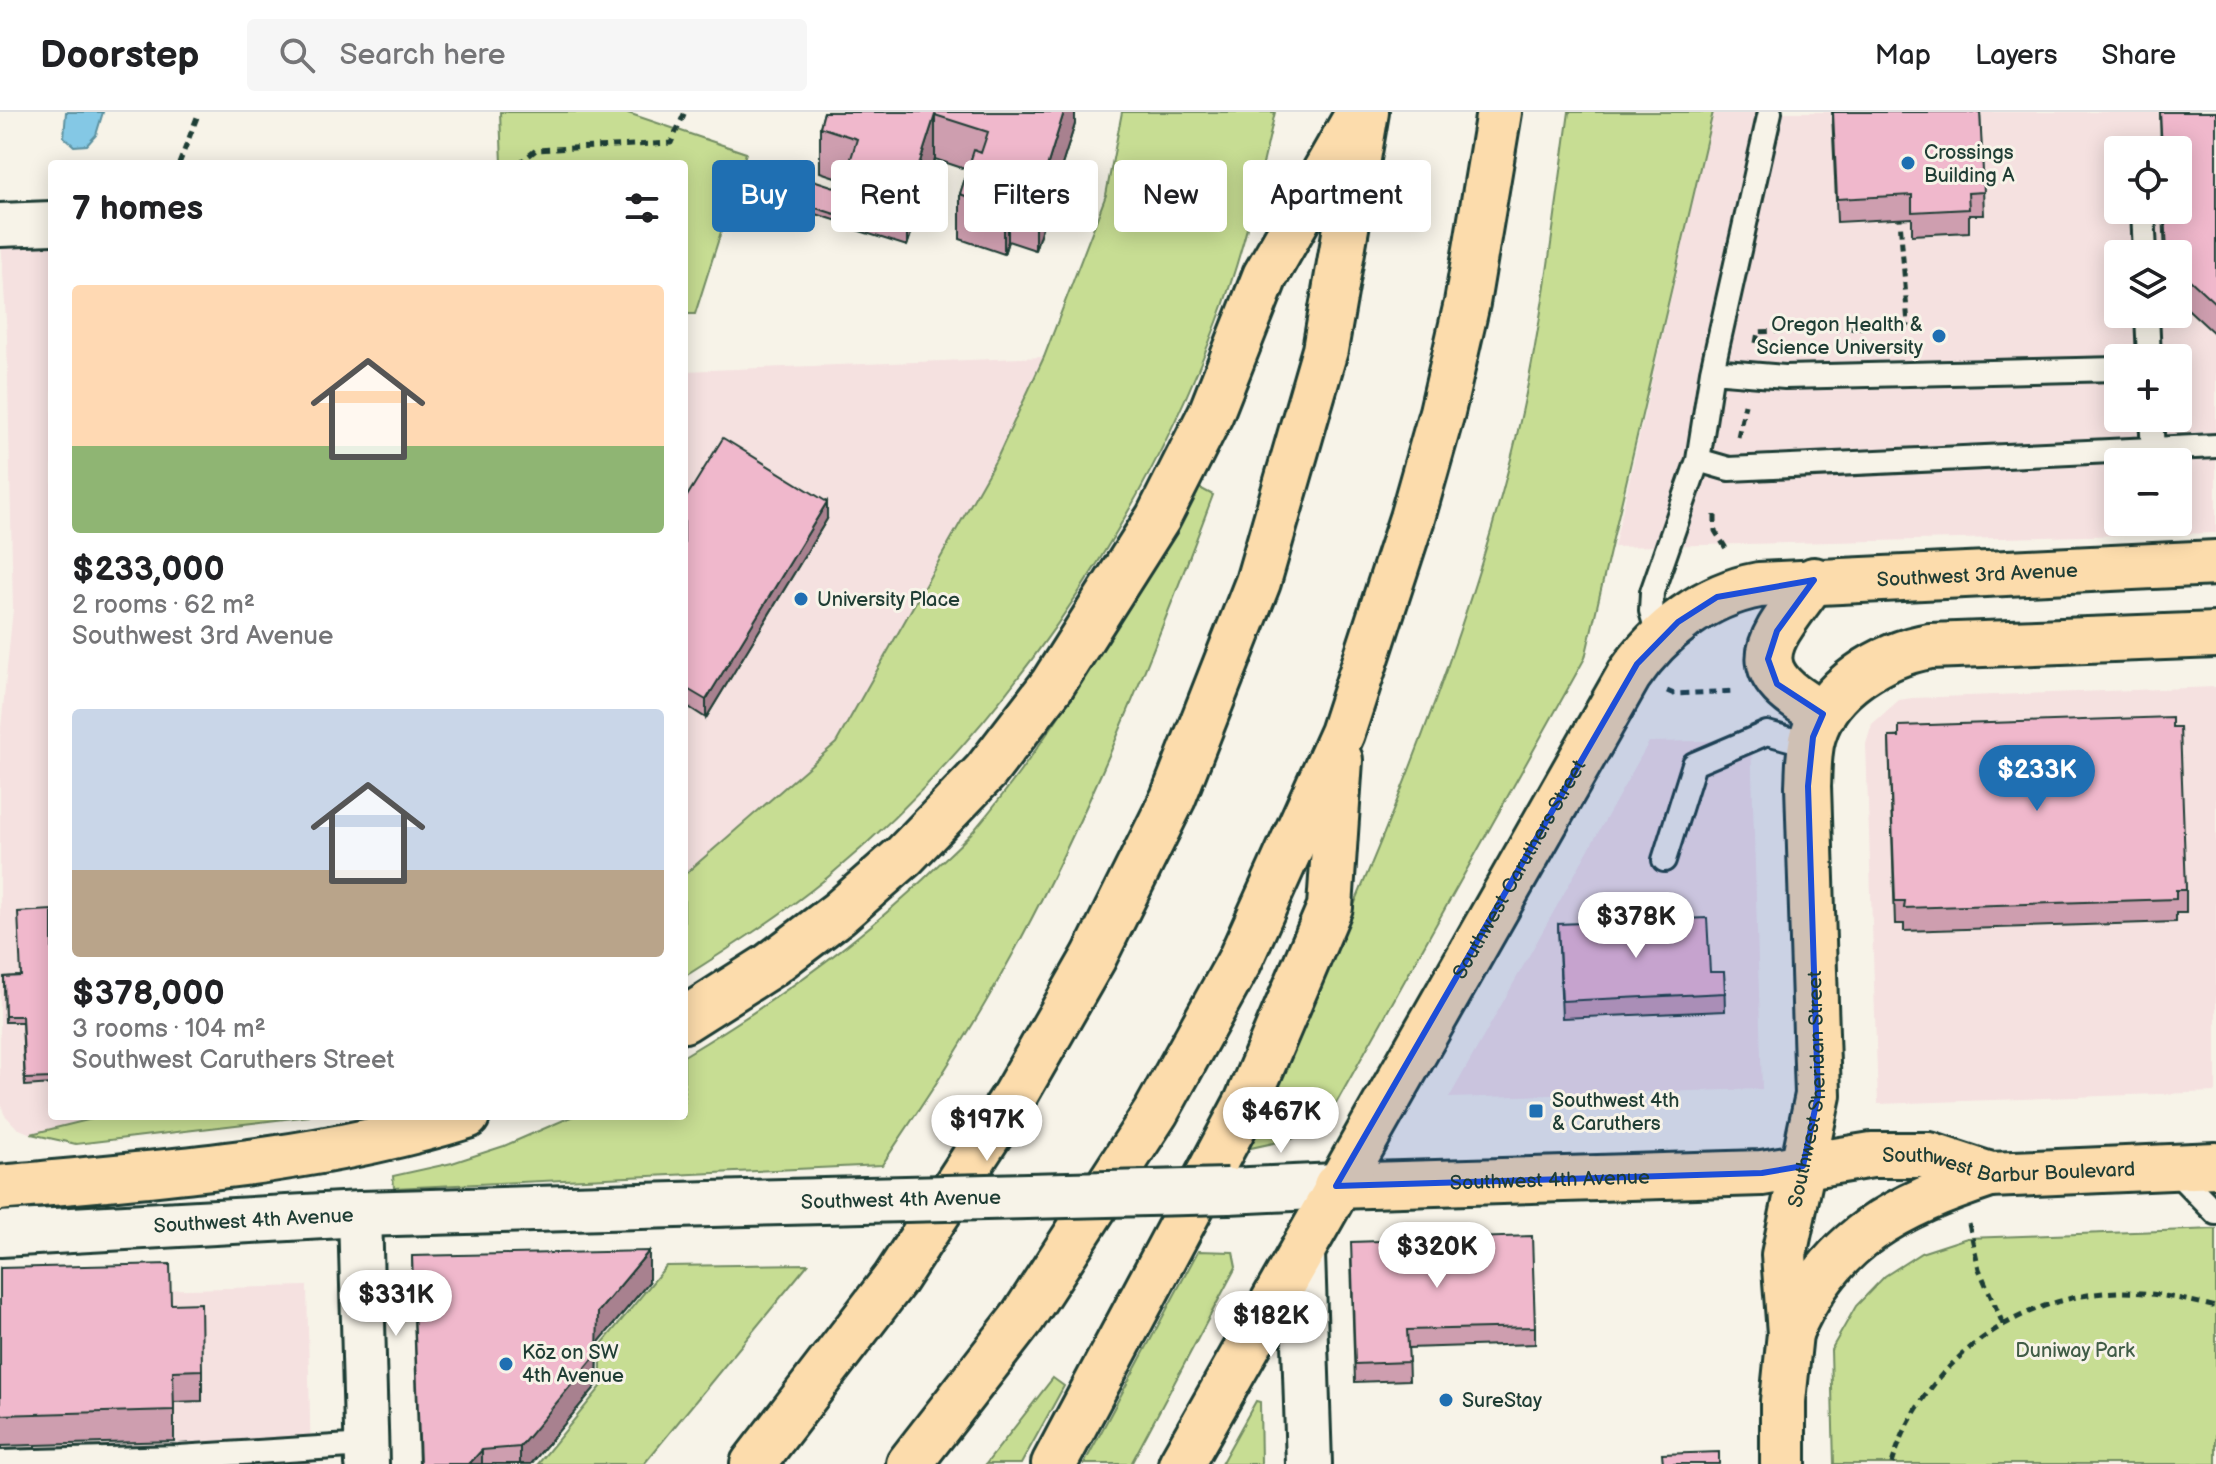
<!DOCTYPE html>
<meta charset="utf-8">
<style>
body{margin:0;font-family:"Balsamiq Sans",sans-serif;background:#f6f6f6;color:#202124;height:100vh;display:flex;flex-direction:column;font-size:30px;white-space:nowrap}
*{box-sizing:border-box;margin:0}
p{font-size:26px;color:#757577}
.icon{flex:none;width:44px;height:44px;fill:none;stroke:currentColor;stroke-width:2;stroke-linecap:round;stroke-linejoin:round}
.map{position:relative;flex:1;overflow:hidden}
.sheet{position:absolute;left:48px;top:48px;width:640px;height:960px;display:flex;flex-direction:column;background:#fff;border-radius:8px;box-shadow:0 4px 20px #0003}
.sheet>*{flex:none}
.top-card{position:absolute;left:712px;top:48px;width:760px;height:72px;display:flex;gap:16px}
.controls{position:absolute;left:2104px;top:24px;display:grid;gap:16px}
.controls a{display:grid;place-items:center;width:88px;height:88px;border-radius:8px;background:#fff;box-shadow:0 4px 20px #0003;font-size:40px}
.price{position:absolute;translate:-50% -68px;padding:0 18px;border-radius:28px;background:#fff;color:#222;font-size:26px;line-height:52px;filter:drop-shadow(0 2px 4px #0008)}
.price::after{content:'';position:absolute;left:50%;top:48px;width:24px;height:18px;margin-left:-12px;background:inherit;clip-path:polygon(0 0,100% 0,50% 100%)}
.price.selected{background:#1f6fb2;color:#fff}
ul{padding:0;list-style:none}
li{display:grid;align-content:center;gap:16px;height:424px;padding:0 24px}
li span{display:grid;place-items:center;height:248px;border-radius:8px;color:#555}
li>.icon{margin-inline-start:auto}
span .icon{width:144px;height:144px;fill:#fffc;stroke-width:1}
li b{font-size:34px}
h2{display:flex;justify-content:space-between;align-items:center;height:96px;padding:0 24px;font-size:34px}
.tag{padding:0 28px;border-radius:8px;background:#fff;box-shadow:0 4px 20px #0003;font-size:28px;line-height:72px}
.tag.selected{background:#1f6fb2;color:#fff}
header{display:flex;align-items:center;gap:48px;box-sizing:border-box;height:112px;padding:0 40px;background:#fff;border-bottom:2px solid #e0e0e0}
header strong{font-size:38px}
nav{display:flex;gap:44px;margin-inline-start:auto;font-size:28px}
.search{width:560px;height:72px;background:#f6f6f6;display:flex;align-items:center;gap:20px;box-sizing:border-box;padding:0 28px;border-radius:8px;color:#757577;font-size:30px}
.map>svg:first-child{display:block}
</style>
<header>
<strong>Doorstep</strong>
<div class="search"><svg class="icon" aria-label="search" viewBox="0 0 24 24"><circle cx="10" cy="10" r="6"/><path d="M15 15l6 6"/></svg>Search here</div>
<nav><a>Map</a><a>Layers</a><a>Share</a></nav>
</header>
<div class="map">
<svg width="2216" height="1352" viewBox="0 0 2216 1352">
<rect width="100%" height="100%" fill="#f7f3e8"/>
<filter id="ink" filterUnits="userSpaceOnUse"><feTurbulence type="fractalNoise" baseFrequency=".0125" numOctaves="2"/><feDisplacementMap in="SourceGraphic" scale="16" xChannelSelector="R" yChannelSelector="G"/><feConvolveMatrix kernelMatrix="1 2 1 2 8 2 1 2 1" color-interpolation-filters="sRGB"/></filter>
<g filter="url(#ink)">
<path fill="#f5e1e0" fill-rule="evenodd" d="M 1713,0 L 2216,0 L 2216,421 L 1614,435 ZM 2118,38 L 2178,38 L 2178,98 L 2118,98 ZM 2118,142 L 2178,142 L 2178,202 L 2118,202 ZM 2118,246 L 2178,246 L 2178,306 L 2118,306 ZM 2118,350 L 2178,350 L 2178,410 L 2118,410 Z
M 52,127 L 52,1004 L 104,1004 L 31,1022 L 17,1016 L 4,1002 L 0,988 L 0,625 L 13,497 L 7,224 L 1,129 Z
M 1044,245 L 998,344 L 836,631 L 684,763 L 684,252 L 685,259 Z
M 2216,575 L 2216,980 L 1878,992 L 1866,632 L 1872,612 L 1899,588 L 1912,586 Z
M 1751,628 L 1762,977 L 1449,986 L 1649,630 Z
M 307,1174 L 311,1352 L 0,1352 L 0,1182 Z"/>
<path fill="#c7dd93" stroke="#738d64" stroke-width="2" d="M 500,0 L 625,0 L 746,41 L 695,202 L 684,202 L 684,52 L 502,52 Z
M 1122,0 L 1275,0 C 1259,71 1243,142 1217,210 C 1139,417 999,623 828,765 C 783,802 733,834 684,865 L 684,763 L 836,631 L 998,344 L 1044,245 L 1106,83 Z
M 1569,0 L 1713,0 L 1585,546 L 1329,1004 L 1292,1027 L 1246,1037 C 1348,812 1449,587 1511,347 C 1540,234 1553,115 1569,0 Z
M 1196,374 L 1213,383 C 1143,569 1069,755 965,925 C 939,969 910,1011 882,1053 L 394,1076 L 393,1064 L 452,1051 L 504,1034 L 573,1004 L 684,1004 L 684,944 C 771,892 854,834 928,763 C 943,748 961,733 976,716 C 1063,612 1129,492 1196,374 Z
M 104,1004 L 310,1004 L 76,1032 L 31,1022 Z
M 2216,1117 L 2216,1352 L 1834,1352 L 1831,1238 L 1856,1194 L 1885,1164 L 1921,1141 L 1967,1126 Z
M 1198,1139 L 1233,1140 L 1236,1155 L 1131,1352 L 1084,1352 Z
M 808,1152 L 644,1352 L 538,1352 L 601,1275 L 601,1233 L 666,1154 Z
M 1053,1266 L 1064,1274 L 1021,1352 L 986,1352 Z
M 1256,1289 L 1260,1290 L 1261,1352 L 1221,1352 Z"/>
<path fill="#84c8e5" stroke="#5c909e" stroke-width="2" d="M 66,0 L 103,0 L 96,23 L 87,33 L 74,34 L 64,25 Z"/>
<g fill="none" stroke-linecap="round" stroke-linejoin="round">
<g stroke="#1f3d34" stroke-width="28">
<path id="lane" d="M 2143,98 L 2145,142
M 2147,202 L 2149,246
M 1712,259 L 1785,265 L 2118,257
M 2151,306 L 2153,337
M 1698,348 L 1729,357 L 2216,334
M 1659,526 L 1651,499 L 1652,480 L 1698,348 L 1712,259 L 1770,0
M 1664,748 L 1694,652 L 1767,621 L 1812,633
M 2171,1055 L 2216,1101
M 0,1350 L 179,1345 L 366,1333"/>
</g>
<g stroke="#1f3d34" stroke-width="48">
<path id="street" d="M 0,113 L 52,111
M 360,1102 L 367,1352"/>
</g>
<g stroke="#1f3d34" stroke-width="50">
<g id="secondary">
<path d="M 1228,1079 L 1336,1074"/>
<path id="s1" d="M 0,1122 L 360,1102 L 747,1091"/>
<path d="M 1302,1141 L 1309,1352"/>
</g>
</g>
<g stroke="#1f3d34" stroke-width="50">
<g id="primary">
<path id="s2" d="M 1336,1074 L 1762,1061 L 1872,1043 L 1929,1043 L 1990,1063 L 2216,1053"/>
</g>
</g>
<g stroke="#1f3d34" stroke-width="50">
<g id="highway">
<path d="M 1814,468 C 1769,530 1738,556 1823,602"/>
<path d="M 684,908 L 769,854 L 839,801 L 904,744 L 986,659 L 1052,573 L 1158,406 L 1211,301 L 1265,164 L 1354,9"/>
<path d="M 0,1076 C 157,1061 316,1051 467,1004"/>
<path d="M 1790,1221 C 1830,1126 1897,1094 1990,1063"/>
<path d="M 753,1352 L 895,1167 L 1015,983 L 1094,845 L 1173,686 L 1258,470 L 1325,238 L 1366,0"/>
<path d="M 909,1352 L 1023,1205 L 1156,1000 L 1239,850 L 1342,621 L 1412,406 L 1442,300 L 1467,191 L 1499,0"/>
<path d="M 1054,1352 L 1247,990 L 1330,795 L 1340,648"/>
<path id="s3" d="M 1181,1352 L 1629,563 C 1660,518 1705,483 1759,473 L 2216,451"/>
<path id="s4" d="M 1783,1352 L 1783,1289 L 1790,1221 L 1784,1143 L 1818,983 L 1808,674 C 1809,658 1808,640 1813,624 C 1827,575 1883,542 1930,534 L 2216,523"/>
</g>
</g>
<path stroke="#1f3d34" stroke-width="5" stroke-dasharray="8 6" stroke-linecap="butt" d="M 179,52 L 199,0
M 518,52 L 536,38 L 671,31 L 685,0
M 1756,231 L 1758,220 L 1908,213 L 1900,107
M 1738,325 L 1745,292
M 1715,403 L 1715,419 L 1727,438
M 1667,579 L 1674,582 L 1736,579
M 1969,1112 L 1979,1157 L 2003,1212
M 1892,1352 C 1922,1252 2015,1183 2120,1180 C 2152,1180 2184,1187 2216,1195"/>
<use href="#lane" stroke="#f7f3e8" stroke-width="22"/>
<use href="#street" stroke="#f7f3e8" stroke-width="42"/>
<use href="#secondary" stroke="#f7f3e8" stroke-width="44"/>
<use href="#primary" stroke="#fcdcac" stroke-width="44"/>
<use href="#highway" stroke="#fcdcac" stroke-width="44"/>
<g stroke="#1f3d34" stroke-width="50" stroke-linecap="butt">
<g id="secondary-bridge">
<path id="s5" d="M 747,1091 L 1228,1079"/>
</g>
</g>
<use href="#secondary-bridge" stroke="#f7f3e8" stroke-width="44"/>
</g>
<path fill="#ce9eaf" stroke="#1f3d34" stroke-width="2" d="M 824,0 L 1075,0 L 1075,12 L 1035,138 L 1008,129 L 1004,142 L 960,127 L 960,82 L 968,58 L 935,47 L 907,134 L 844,114 L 844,91 L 838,109 L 781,91 L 781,85 L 844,78 L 844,68 L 820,60 L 820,15 Z
M 1832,0 L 1980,0 L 1984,103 L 1969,103 L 1969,120 L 1912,123 L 1912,106 L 1837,110 Z
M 2160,0 L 2216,0 L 2216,223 L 2178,188 L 2178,142 L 2165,142 L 2163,98 L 2178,98 L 2178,38 L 2161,38 Z
M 684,389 L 827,407 L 706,606 L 684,592 Z
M 2172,615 L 2186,778 L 2186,801 L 2176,801 L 2176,810 L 1904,819 L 1904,812 L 1895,812 L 1889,625 Z
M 52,798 L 52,972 L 25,974 L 22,910 L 5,910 L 4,865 L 21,864 Z
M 1558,812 L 1710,860 L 1724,860 L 1725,899 L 1562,906 Z
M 412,1144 L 649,1170 L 598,1231 L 597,1273 L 531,1352 L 419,1352 Z
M 1351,1148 L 1535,1215 L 1535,1232 L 1408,1236 L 1409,1268 L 1355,1270 Z
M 0,1156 L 202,1258 L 202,1289 L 174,1290 L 174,1329 L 0,1334 Z"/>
<path fill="#a8818f" stroke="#1f3d34" stroke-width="2" d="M 1064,0 L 1075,0 L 1075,12 L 1035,138 L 1035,93 Z
M 935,3 L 935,47 L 907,134 L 907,90 Z
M 844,84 L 844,91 L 838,109 L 838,103 Z
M 1008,84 L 1008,129 L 1004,142 L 1004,97 Z
M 827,390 L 827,407 L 706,606 L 706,588 Z
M 649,1139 L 649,1170 L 598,1231 L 597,1273 L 531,1352 L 520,1352 L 520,1335 L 598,1200 Z
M 482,1338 L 482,1352 L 469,1352 Z"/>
<path fill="#f0b8cc" stroke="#1f3d34" stroke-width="2" d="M 824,0 L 1064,0 L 1035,93 L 1008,84 L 1004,97 L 960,82 L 974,38 L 981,41 L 988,20 L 935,3 L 907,90 L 844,69 L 857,27 L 820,15 Z
M 1833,0 L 1980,0 L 1984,80 L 1968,81 L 1969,97 L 1912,100 L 1912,83 L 1837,87 Z
M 2160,0 L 2216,0 L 2216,192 L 2178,157 L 2178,142 L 2167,142 L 2165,98 L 2178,98 L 2178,38 L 2162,38 Z
M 788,60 L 844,78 L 844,84 L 838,103 L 781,85 Z
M 723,326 L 827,390 L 706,588 L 684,575 L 684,389 Z
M 2172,605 L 2172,615 L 2180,615 L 2186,778 L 2176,778 L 2176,787 L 1904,796 L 1905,789 L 1895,789 L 1889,625 L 1899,625 L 1899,614 Z
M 52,798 L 52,966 L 25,967 L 22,904 L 5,904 L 4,865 L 21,864 L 18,800 Z
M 1707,806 L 1710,860 L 1724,860 L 1725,881 L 1562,889 L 1558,812 Z
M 1532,1124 L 1535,1215 L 1407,1218 L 1409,1250 L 1355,1252 L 1351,1130 Z
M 649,1139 L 598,1200 L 597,1242 L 520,1335 L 482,1338 L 469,1352 L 420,1352 L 412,1144 Z
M 170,1152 L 171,1192 L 201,1191 L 202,1258 L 173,1259 L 174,1298 L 0,1303 L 0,1156 Z
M 1719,1340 L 1719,1352 L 1641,1352 L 1663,1351 L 1662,1342 Z"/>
</g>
<path fill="#1d4ed8" fill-opacity="0.2" stroke="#1d4ed8" stroke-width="6" stroke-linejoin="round" d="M 1814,468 L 1777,519 L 1768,547 L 1777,572 L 1823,602 L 1813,625 L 1808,674 L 1818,983 L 1803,1054 L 1762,1061 L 1336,1074 L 1637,552 L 1678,510 L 1717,485 Z"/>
<g fill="#1f6fb2" stroke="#f7f3e8" stroke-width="3">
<circle cx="1908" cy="51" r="8"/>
<circle cx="1939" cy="224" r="8"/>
<circle cx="801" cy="487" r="8"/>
<rect x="1528" y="991" width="16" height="16" rx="4"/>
<circle cx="506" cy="1252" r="8"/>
<circle cx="1446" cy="1288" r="8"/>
</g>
<g text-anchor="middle" stroke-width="6" stroke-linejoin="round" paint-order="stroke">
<g font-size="20" fill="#1f3d34" stroke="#f7f3e8" text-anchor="start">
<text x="1924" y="47">Crossings<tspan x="1924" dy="23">Building A</tspan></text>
<text x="1923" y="219" text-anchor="end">Oregon Health &amp;<tspan x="1923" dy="23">Science University</tspan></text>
<text x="817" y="494">University Place</text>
<text x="1552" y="995">Southwest 4th<tspan x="1552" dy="23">&amp; Caruthers</tspan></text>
<text x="522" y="1247">Kōz on SW<tspan x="522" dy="23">4th Avenue</tspan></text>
<text x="1462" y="1295">SureStay</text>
</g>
<g font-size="20" fill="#1f3d34" stroke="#f7f3e8">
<text dy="7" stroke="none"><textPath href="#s3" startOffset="1288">Southwest 3rd Avenue</textPath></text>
<text dy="7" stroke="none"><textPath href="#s3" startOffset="684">Southwest Caruthers Street</textPath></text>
<text dy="7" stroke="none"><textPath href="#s4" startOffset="378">Southwest Sheridan Street</textPath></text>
<text dy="7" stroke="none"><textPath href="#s2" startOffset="676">Southwest Barbur Boulevard</textPath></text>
<text dy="7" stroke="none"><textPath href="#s2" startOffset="214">Southwest 4th Avenue</textPath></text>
<text dy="7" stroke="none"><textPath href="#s5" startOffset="154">Southwest 4th Avenue</textPath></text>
<text dy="7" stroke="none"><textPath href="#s1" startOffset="254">Southwest 4th Avenue</textPath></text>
</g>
<g font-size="20" fill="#415d47" stroke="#f7f3e8">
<text x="2075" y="1245">Duniway Park</text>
</g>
</g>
</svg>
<div class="controls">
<a><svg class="icon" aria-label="locate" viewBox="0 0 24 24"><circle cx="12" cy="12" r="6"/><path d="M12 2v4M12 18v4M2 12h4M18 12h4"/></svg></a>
<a><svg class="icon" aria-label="layers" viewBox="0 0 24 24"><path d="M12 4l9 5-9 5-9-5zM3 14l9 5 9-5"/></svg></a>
<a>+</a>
<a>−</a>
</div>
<b class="price selected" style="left:2037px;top:701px">$233K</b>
<b class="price" style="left:1636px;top:848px">$378K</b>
<b class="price" style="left:1281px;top:1043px">$467K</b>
<b class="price" style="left:987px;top:1051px">$197K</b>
<b class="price" style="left:1437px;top:1178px">$320K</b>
<b class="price" style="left:396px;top:1226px">$331K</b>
<b class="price" style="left:1271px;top:1247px">$182K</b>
<div class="top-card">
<a class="tag selected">Buy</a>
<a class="tag">Rent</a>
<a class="tag">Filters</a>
<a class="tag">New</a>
<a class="tag">Apartment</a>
</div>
<section class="sheet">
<h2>7 homes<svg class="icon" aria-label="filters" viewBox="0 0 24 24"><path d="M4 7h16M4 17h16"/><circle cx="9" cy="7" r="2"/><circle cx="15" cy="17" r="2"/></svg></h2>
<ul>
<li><span style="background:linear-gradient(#ffd9b3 65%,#8fb573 0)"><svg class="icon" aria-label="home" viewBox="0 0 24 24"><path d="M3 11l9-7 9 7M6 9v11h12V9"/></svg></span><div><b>$233,000</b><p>2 rooms · 62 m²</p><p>Southwest 3rd Avenue</p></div></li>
<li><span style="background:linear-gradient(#c9d6e8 65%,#b9a48a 0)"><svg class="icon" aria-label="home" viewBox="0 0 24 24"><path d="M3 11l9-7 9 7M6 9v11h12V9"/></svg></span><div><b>$378,000</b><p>3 rooms · 104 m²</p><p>Southwest Caruthers Street</p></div></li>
</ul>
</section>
</div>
